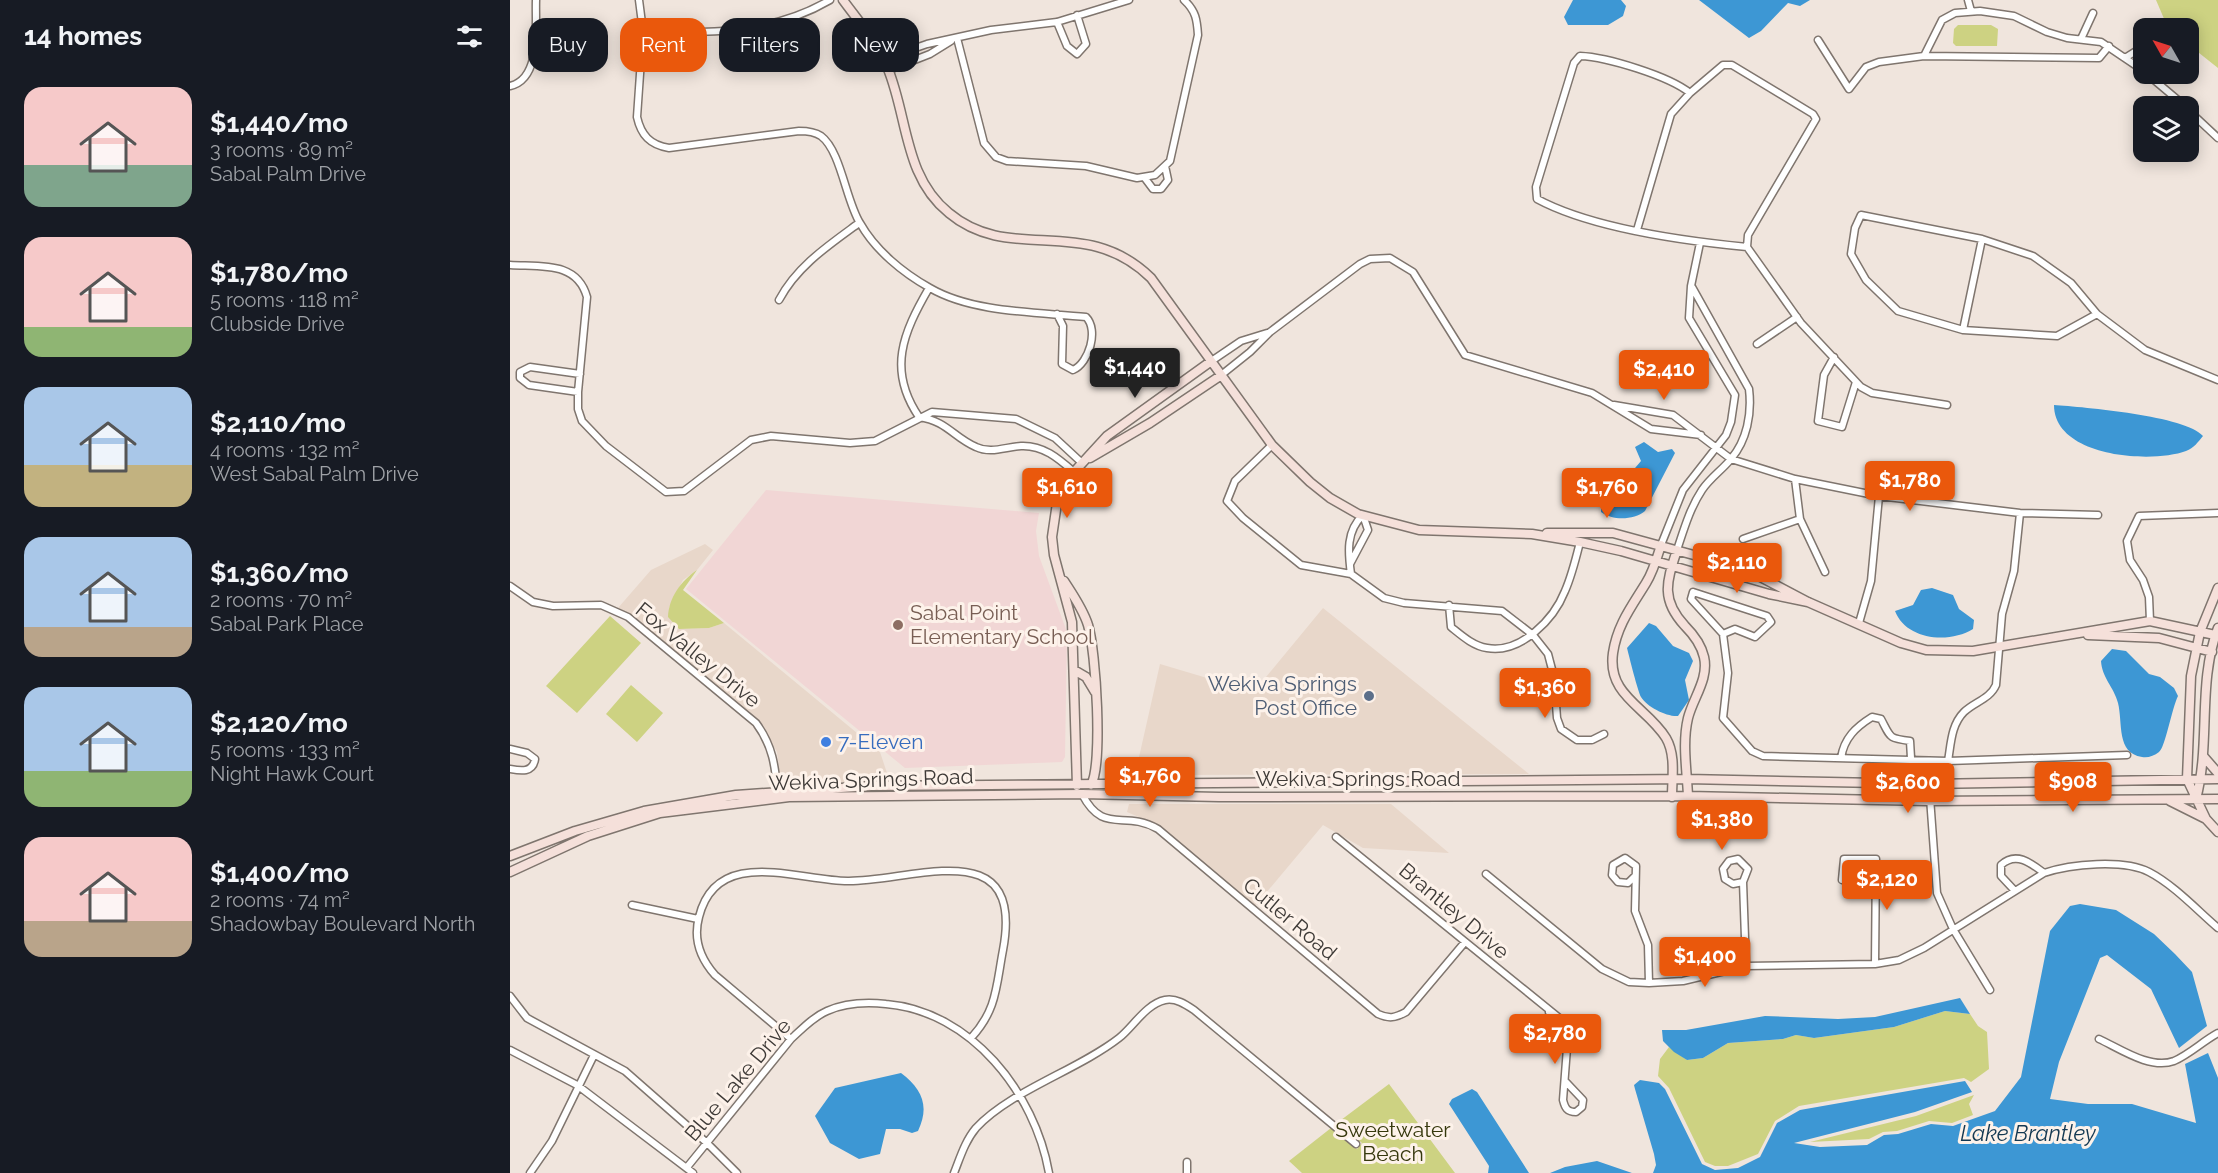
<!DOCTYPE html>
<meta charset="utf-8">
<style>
body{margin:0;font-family:Raleway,sans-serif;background:#242831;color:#f1f3f6;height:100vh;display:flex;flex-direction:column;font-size:22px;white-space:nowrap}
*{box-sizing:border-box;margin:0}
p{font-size:20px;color:#9ea1a6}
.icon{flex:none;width:33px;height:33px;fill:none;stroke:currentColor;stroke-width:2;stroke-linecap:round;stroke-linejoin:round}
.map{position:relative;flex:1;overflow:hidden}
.drawer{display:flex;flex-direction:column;background:#171b24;width:510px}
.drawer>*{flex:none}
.top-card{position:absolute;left:18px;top:18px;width:570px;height:54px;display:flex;gap:12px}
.needle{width:39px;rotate:309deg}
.buttons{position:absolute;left:1623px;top:18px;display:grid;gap:12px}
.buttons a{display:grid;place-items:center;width:66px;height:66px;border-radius:12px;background:#171b24;box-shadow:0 3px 15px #0003;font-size:30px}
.price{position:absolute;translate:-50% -51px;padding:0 14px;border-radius:6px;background:#ea580c;color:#fff;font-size:20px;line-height:39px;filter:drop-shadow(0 2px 3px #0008)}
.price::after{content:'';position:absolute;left:50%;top:36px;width:18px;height:14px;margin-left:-9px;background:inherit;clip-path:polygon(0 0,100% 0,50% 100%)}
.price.active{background:#222;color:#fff}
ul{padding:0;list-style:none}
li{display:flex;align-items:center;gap:18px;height:150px;padding:0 24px}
li span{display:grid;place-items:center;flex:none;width:168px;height:120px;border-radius:18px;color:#555}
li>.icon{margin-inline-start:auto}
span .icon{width:72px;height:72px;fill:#fffc;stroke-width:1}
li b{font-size:26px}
h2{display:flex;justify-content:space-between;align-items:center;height:72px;padding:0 24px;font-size:26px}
.pill{padding:0 21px;border-radius:18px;background:#171b24;box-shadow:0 3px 15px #0003;font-size:21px;line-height:54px}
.pill.active{background:#ea580c;color:#fff}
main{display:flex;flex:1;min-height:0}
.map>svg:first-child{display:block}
</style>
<main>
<section class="drawer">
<h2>14 homes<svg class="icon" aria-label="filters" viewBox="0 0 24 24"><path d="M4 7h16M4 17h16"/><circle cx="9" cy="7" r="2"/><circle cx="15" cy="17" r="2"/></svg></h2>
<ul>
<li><span style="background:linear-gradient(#f6c9c9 65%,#7fa58c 0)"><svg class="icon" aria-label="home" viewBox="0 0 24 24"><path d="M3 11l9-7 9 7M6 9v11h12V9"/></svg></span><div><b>$1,440/mo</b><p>3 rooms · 89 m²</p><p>Sabal Palm Drive</p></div></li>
<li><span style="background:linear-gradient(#f6c9c9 75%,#8fb573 0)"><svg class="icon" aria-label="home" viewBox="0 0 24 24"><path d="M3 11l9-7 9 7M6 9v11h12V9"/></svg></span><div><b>$1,780/mo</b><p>5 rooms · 118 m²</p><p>Clubside Drive</p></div></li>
<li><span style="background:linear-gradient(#a9c7e8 65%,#c2b280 0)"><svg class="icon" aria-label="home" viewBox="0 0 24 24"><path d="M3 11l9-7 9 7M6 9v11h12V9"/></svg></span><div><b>$2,110/mo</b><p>4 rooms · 132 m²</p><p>West Sabal Palm Drive</p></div></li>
<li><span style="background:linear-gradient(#a9c7e8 75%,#b9a48a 0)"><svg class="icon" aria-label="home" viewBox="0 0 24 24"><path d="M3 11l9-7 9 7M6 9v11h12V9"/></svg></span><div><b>$1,360/mo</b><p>2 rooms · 70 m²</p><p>Sabal Park Place</p></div></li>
<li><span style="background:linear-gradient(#a9c7e8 70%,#8fb573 0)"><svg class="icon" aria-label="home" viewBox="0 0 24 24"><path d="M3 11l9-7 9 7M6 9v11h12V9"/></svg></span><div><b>$2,120/mo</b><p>5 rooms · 133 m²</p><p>Night Hawk Court</p></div></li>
<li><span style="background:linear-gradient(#f6c9c9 70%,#b9a48a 0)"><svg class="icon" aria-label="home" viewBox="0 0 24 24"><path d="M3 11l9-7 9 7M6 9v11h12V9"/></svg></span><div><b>$1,400/mo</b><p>2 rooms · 74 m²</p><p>Shadowbay Boulevard North</p></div></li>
</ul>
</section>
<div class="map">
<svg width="1708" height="1173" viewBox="0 0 1708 1173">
<rect width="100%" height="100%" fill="#f0e5dd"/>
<path fill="#e8d7ca" d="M 195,544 L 203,550 L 187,570 L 173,580 L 159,608 L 169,629 L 199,628 L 214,623 L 370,752 L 380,782 L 271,783 L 267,752 L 249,721 L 120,614 L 108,608 L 141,570 Z
M 813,608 L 1019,774 L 625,775 L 650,664 L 734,689 L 747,688 Z
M 619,804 L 881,804 L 939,853 L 853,848 L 813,825 L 745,906 L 650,826 L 617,812 Z"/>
<path fill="#f1d6d5" d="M 256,490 L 529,513 L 526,531 L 529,556 L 557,632 L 555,757 L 552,762 L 395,768 L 176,589 Z"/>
<path fill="#cdd282" d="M 1646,0 L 1708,0 L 1708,68 L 1679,45 L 1678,28 L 1658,28 Z
M 1448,25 L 1481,25 L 1488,29 L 1487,46 L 1446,46 L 1443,43 L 1444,29 Z
M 187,570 L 173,590 L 214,623 L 199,628 L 169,629 L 158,617 C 159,597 171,581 187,570 Z
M 100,616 L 131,643 L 67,713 L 36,686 Z
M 121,685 L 153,713 L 127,742 L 96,714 Z
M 1435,1011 L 1460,1014 L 1468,1026 L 1477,1032 L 1479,1069 L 1461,1082 L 1454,1078 L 1289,1106 L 1265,1121 L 1248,1154 L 1218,1166 L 1205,1166 L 1195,1162 L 1159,1088 L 1148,1076 L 1150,1059 L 1159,1047 L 1177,1060 L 1193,1058 L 1218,1043 L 1273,1039 L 1286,1035 L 1304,1038 L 1384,1027 Z
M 879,1084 L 945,1173 L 792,1173 L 779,1161 L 821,1128 L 847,1149 L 852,1143 L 827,1123 Z
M 1464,1095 L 1459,1104 L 1463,1115 L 1442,1123 L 1419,1121 L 1387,1131 L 1373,1132 L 1359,1139 L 1300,1142 L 1406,1116 Z"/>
<path fill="#3d97d4" d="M 1063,0 L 1111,0 L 1116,6 L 1113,16 L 1098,25 L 1058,25 L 1054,17 Z
M 1189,0 L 1300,0 L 1290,6 L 1278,3 L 1251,31 L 1239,38 Z
M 1544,405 C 1573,407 1677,416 1693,436 C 1688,442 1684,448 1676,451 C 1641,464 1544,457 1544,405 Z
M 1134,442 L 1148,452 L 1162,449 L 1165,453 L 1135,511 C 1124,520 1103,521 1091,512 L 1091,508 L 1131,461 L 1125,447 Z
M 1422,588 L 1443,595 L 1449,609 L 1464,620 L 1463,629 C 1439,644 1396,640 1385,611 L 1403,605 L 1411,590 Z
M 1139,623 L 1146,626 L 1163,646 L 1179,653 L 1183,661 L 1175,680 L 1179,700 L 1168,716 C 1157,717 1137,707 1131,697 C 1128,692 1119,656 1117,648 Z
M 1602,649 L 1616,651 L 1639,674 L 1650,677 L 1664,688 L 1668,696 C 1662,708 1655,748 1649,752 C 1644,756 1638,758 1632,757 C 1606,753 1613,723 1608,703 C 1604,687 1592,678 1591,661 Z
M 1570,904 L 1606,910 L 1644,934 L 1665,954 L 1682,972 L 1697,1026 L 1669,1048 L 1641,989 L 1597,955 L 1590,958 L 1549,1062 L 1540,1099 L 1578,1104 L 1622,1104 L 1686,1123 L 1675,1064 L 1698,1053 L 1708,1078 L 1708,1173 L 1143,1173 L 1146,1165 L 1144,1154 L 1125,1089 L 1124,1085 L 1130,1080 L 1149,1083 L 1155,1089 L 1192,1164 L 1205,1170 L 1228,1168 L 1250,1157 L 1267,1123 L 1290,1110 L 1455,1081 L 1462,1092 L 1405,1112 L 1284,1143 L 1310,1147 L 1357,1145 L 1374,1135 L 1388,1134 L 1421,1124 L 1443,1126 L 1485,1111 L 1511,1077 L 1540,931 L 1560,906 Z
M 1450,998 L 1460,1014 L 1435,1011 L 1384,1027 L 1304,1038 L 1286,1035 L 1273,1039 L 1218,1043 L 1193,1058 L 1177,1060 L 1164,1052 L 1153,1041 L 1152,1030 L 1176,1030 L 1255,1016 L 1328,1019 L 1365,1017 Z
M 391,1073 C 412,1089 420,1106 408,1131 L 402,1133 L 390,1129 L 376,1129 L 370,1154 L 349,1159 L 320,1143 L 305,1116 L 325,1088 Z
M 962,1089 L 967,1092 L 1019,1173 L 978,1173 L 979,1166 L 939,1104 L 942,1099 Z
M 1087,1161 L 1122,1173 L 1040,1173 L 1055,1167 Z"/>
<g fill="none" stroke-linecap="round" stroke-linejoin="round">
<g stroke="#7f756e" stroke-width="9">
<path id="street" d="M 129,0 L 133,31 L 127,117 C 131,135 140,145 159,148 L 289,131 C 296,131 305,132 311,136 C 331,151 336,201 350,223 C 365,250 393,273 420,288 C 463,313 527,312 576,317 C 589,330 579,363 563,370 L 552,364 L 553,326 L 547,314
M 1458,0 L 1461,11
M 547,22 L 557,46 L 567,54 L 576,44 L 567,15
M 133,31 C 198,34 262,34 320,0
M 447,38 L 474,143 L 486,157 L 497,161 L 576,166 L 627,178 L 645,175 L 660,161 L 688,35 C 687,20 686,11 674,0
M 1571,39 L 1583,13
M 1308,40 L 1339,89 L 1356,67 L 1369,62 L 1414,56 L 1432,20 L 1445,13 L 1470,11 L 1504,16 L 1537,32 L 1557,38 L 1591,42 L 1634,71
M 1414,56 L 1589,58 L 1599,46
M 1615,58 L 1634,46
M 374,59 L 417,44 L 481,30 L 547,22 L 619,0
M 379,70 L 420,54 L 441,41
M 1637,74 L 1675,106
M 1649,83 L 1657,74
M 0,86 C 32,79 25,25 26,0
M 1678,110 L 1708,138
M 634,177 L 643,189 L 651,189 L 658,180 L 655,166
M 1127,230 L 1161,114 L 1180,93
M 1237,247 C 1175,241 1081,228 1027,199 L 1026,187 L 1064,63 L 1070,56 C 1097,57 1159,76 1180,93 L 1213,65 L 1222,65 L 1303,114 L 1306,119 L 1238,235 L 1237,247 L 1291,323 L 1351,387 L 1362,393 L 1437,405
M 0,265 C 31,267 67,261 77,297 L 68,392 L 68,409 L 72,421 L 96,446 L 156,492 L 174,491 L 241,440 L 261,436 L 340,443 L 365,441 L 422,412 L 506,419 L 545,438 L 572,463
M 269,300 C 287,266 319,245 349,223
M 1587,314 L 1547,336 L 1453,330 L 1388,311 L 1356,280 L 1341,254 L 1345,228 L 1351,215 L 1472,239 L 1523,256 L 1561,283 L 1587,314 L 1635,350 L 1708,380
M 1453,330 L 1472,239
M 1247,344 L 1287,317
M 1324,357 L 1314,375 L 1308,421 L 1332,427 L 1346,382
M 700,362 L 731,341 L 757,333
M 710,376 L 740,352 L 760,332 L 850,264 L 860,259 L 880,258 L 903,272 L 955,355 L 1082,393 L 1141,429 L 1191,435
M 68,392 L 19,385 L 10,378 L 10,372 L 20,367 L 70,374
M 1104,405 L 1163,415 L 1221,459 L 1285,479 L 1369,496 L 1510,513 L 1588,515
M 409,417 C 437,421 443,437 466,447 C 481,454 495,447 511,446 C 533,445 548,458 564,472
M 409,417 C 377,370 393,333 419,288
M 762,445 L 725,481 L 717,501 L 733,518 L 791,565 L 841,574
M 1285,479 L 1290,519 L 1315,572
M 1233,539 L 1290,519
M 1151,545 L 1173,490 L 1216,435 L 1221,422 L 1225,395 L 1179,318 L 1181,286 L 1190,243
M 1167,550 C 1174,529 1180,508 1192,490 C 1200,478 1212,470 1221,459 C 1237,440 1242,414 1239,389 L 1182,287
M 840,564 L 858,530 L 853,515 C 836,531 838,552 841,574
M 841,574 L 874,598 L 894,603 L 992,611 L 1023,635 L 1038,654 L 1044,677 L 1047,718 L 1051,729 L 1067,740 L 1082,740 L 1094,734
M 0,586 L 23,602 L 43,606 L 91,605 L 118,617 L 246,723 C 263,746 265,766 268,794
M 1183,592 L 1257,616 L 1261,622 L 1245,637 L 1225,629 L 1213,634 L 1181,599 Z
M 939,605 L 941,627 C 951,635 963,646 977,648 C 1011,654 1044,619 1055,591 C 1062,575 1066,558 1070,542
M 1640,621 L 1639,597 L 1633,580 L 1620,560 L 1617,541 L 1629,516 L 1708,513
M 1349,623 L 1361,581 L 1369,496
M 1213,634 L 1218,673 L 1213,718 L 1242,751 L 1253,756 L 1438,761 L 1617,755
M 0,749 L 17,753 L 25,759 C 23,773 11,771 0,769
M 1331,758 C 1334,738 1346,727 1362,717 L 1371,719 C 1381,738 1378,738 1400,741 L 1401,758
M 1438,761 C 1441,744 1441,725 1454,712 C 1464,702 1480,699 1486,685 L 1492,614 L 1504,571 L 1510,513
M 1419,784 L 1427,893 L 1443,929 L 1480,990
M 572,794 C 594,836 613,809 648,829 L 868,1014 C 879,1019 885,1018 896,1012 L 955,942
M 826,837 L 1053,1021 L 1058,1035 L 1053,1100 C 1055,1108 1057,1112 1066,1112 L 1072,1107 L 1073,1100 L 1055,1081
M 976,874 L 1092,969 L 1119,982 L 1139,983 L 1173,981 L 1236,966 L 1365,964 L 1389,960 L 1414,948 L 1534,873 C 1561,864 1613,859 1639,872 C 1664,885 1687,910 1708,928
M 1125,876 L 1118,883 L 1108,882 L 1102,875 L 1103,865 L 1115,858 L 1126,866 L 1125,911 L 1138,945 L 1139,983
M 1233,882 L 1223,884 L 1215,879 L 1213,869 L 1219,861 L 1228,859 L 1238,869 L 1233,882 L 1236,966
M 1505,891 L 1491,876 L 1491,865 C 1506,851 1521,863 1534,873
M 122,905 L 188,919
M 1365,964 L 1366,859 L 1334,859 L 1332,880 L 1365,882
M 0,996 L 17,1018 L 115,1071 L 197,1143 L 227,1173
M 1039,1012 L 1056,1049
M 281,1039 L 205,975 C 190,958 183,939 189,917 C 207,844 291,882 339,881 C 405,881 515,832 493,950 C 486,987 487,1010 461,1038
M 1589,1039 C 1609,1048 1640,1070 1664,1061 C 1680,1054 1693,1041 1708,1033
M 0,1050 L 67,1085 L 183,1173
M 178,1166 L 281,1039 C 292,1029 303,1017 317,1011 C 335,1003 357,1002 376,1004 C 461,1011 525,1093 539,1173
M 20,1173 L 42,1141 L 84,1055
M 444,1173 C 450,1158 455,1141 466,1128 C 500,1091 568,1070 609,1038 C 623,1027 636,1004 655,1000 C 666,998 675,1004 684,1010 L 846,1144
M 677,1173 L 677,1162"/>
</g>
<g stroke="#7f756e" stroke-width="11">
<path id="secondary" d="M 333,0 C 349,22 368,43 378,69 C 398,118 394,177 439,213 C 501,265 575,213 641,278 L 762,445 L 800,482 L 820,498 L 848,514 L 909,530 L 1022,534 L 1070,542 L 1111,551 L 1259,594 L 1298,602
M 580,458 L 640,423 L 710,376
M 1037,533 L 1103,533 L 1235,569 L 1298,602 L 1391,643 L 1416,650 L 1463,651 L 1640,621 L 1705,635
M 1151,545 C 1147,558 1143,572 1136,583 C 1122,606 1107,625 1103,653 C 1097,696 1137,707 1156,738 C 1166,755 1162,778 1162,797
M 1167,550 C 1157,581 1150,599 1175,626 C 1184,635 1191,644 1194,657 C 1199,679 1183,698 1178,718 C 1172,743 1177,771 1178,796
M 554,581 C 563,595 573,609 578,625 C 586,651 593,765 581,785
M 1708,588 L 1690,632 L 1681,676 L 1677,779 L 1696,819 L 1708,832
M 1578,635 L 1649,638 L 1702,652
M 564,670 L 576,677 L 585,692
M 1693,756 L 1708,773
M 567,786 L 562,622 L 544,555 L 542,537 L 547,503 L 564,472 L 597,436 L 700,362
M 1686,799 C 1701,743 1687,683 1708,628
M 1660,801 L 1694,818
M 0,856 L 65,831 L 134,811 L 226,795 L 361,786 L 1177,779 L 1419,784 L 1708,779
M 0,872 L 78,836 L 150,813 L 279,797 L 572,794 L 709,797 L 1178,796 L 1418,801 L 1708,799"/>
</g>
<use href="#street" stroke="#fff" stroke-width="6"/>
<use href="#secondary" stroke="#f5e0da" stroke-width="8"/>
</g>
<circle fill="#8d6e63" stroke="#fdf2ea" stroke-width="2" cx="388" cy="625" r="6"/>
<circle fill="#5c6f8a" stroke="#fdf2ea" stroke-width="2" cx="859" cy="696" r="6"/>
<circle fill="#3f7fe0" stroke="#fdf2ea" stroke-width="2" cx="316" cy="742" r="6"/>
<g text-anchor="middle" stroke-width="6" stroke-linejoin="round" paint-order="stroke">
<g font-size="21" fill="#785e54" stroke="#fdf2ea" text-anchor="start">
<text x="400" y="620">Sabal Point<tspan x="400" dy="24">Elementary School</tspan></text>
</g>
<g font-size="21" fill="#3e3a37" stroke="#fdf2ea">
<text transform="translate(188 655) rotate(39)" y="7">Fox Valley Drive</text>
<text x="848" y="786">Wekiva Springs Road</text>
<text transform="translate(361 780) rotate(-2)" y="7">Wekiva Springs Road</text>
<text transform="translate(944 911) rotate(40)" y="7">Brantley Drive</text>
<text transform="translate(780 919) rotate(40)" y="7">Cutler Road</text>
<text transform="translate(228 1080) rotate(-50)" y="7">Blue Lake Drive</text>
</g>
<g font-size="21" fill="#4e5e75" stroke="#fdf2ea" text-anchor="end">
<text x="847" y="691">Wekiva Springs<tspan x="847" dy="24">Post Office</tspan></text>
</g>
<g font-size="21" fill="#366cbe" stroke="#fdf2ea" text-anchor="start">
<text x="328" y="749">7-Eleven</text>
</g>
<g font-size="21" fill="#36380d" stroke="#fdf2ea">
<text x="883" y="1137">Sweetwater<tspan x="883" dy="24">Beach</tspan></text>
</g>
<g font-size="22" font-style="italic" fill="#133852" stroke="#fdf2ea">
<text x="1518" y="1141">Lake Brantley</text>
</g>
</g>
</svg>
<div class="buttons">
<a><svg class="needle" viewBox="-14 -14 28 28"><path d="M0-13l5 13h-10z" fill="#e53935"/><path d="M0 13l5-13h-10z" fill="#9ea1a6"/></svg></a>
<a><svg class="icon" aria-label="layers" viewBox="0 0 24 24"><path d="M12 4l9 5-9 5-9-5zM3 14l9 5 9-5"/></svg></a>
</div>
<b class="price active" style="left:625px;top:399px">$1,440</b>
<b class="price" style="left:1154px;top:401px">$2,410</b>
<b class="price" style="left:1400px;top:512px">$1,780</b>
<b class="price" style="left:557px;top:519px">$1,610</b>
<b class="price" style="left:1097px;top:519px">$1,760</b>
<b class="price" style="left:1227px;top:594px">$2,110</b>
<b class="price" style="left:1035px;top:719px">$1,360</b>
<b class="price" style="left:640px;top:808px">$1,760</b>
<b class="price" style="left:1563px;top:813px">$908</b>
<b class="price" style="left:1398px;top:814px">$2,600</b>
<b class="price" style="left:1212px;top:851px">$1,380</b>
<b class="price" style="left:1377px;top:911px">$2,120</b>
<b class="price" style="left:1195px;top:988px">$1,400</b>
<b class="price" style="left:1045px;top:1065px">$2,780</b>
<div class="top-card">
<a class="pill">Buy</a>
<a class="pill active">Rent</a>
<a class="pill">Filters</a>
<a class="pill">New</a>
</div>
</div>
</main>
